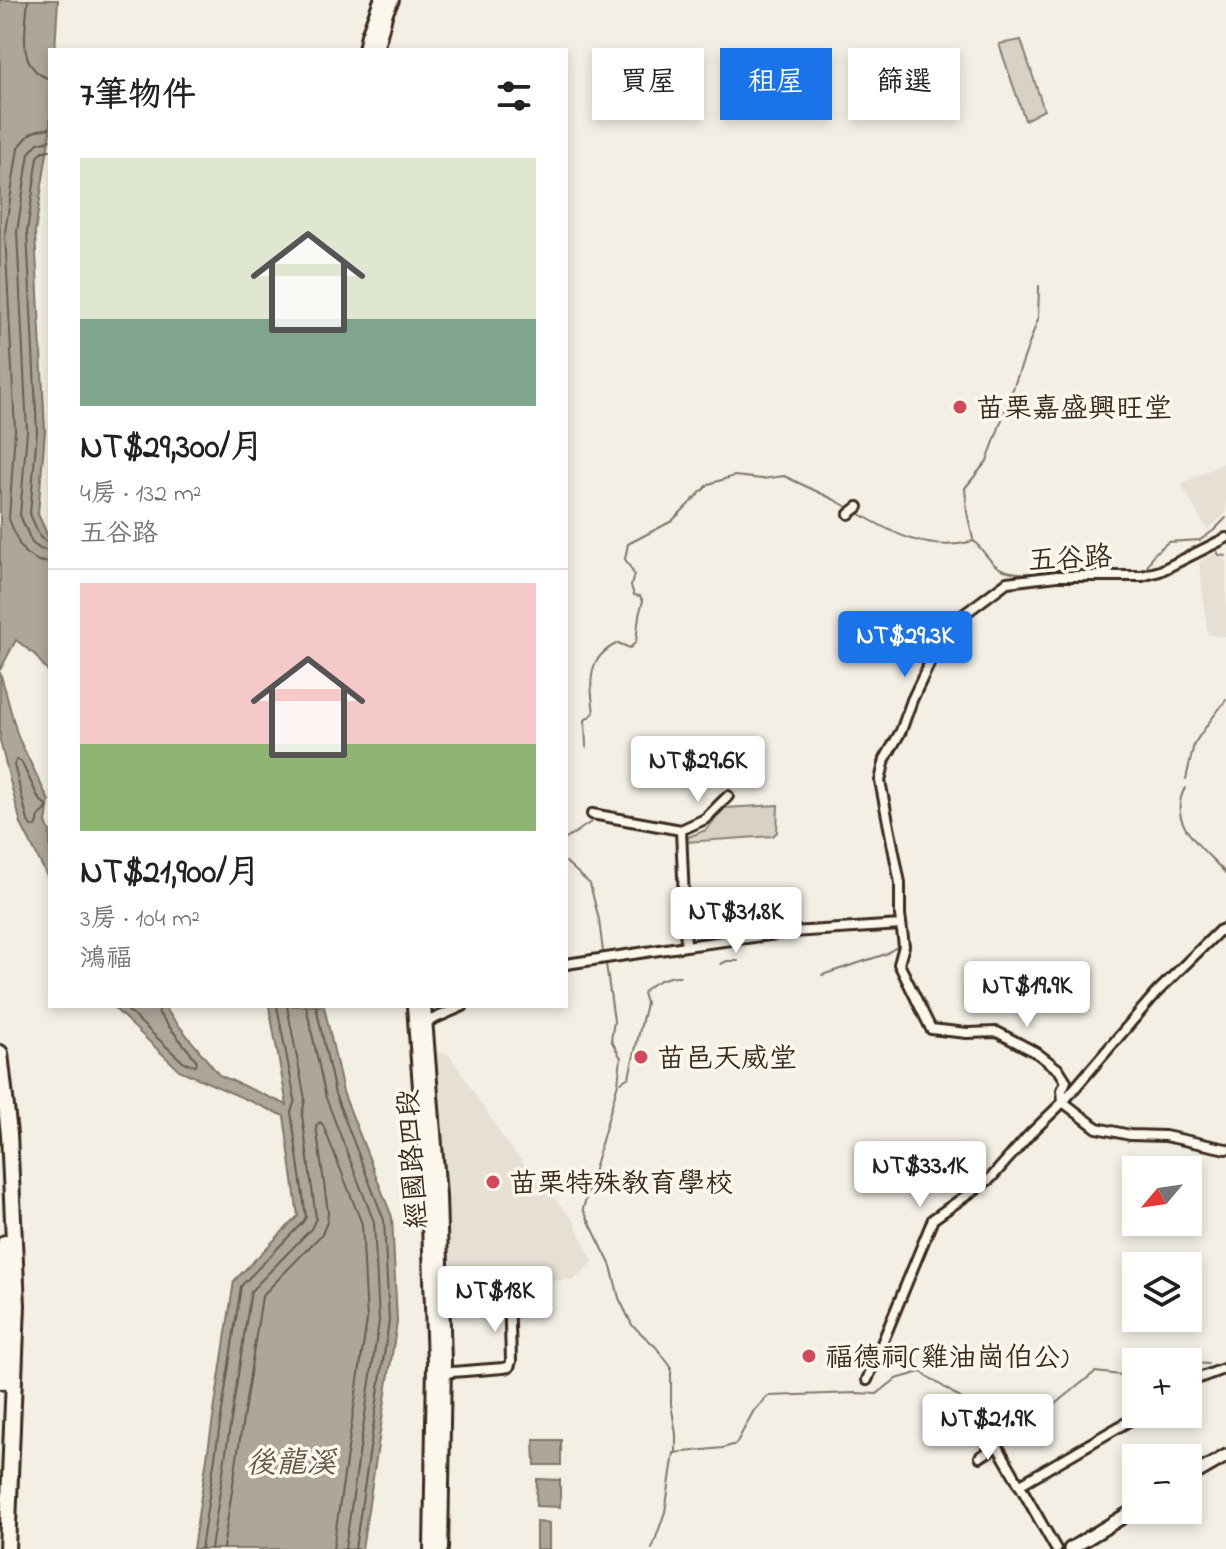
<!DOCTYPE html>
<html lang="zh-TW">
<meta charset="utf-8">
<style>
body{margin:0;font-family:"Indie Flower","LXGW WenKai TC",sans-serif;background:#f6f6f6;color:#202124;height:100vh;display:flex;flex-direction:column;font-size:30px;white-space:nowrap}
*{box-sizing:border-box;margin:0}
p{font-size:26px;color:#757577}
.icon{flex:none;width:44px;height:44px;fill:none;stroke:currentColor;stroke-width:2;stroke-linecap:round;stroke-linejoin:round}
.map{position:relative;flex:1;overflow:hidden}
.drawer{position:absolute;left:48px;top:48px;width:520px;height:960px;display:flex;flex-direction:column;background:#fff;border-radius:0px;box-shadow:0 4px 12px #0003}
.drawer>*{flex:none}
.banner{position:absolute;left:592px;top:48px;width:514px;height:72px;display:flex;gap:16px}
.needle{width:52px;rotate:241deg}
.tools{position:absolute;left:1122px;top:1156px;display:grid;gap:16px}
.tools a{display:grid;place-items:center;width:80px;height:80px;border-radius:0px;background:#fff;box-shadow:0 4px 12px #0003;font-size:40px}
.price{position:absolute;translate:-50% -68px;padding:0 18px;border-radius:8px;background:#fff;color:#222;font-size:26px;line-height:52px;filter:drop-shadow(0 2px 4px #0008)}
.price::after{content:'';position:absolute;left:50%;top:48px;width:24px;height:18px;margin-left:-12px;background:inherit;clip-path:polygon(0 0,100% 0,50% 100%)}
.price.on{background:#1a73e8;color:#fff}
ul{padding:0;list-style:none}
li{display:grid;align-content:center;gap:16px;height:424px;padding:0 32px}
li+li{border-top:2px solid #e0e0e0}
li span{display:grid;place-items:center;height:248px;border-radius:0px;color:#555}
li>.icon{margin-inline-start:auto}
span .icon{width:144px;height:144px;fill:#fffc;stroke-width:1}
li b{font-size:34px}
h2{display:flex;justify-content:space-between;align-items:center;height:96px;padding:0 32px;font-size:34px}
.tag{padding:0 28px;border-radius:0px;background:#fff;box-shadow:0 4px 12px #0003;font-size:28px;line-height:72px}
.tag.on{background:#1a73e8;color:#fff}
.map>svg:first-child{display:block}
</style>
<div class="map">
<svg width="1226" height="1549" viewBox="0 0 1226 1549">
<rect width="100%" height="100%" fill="#f3efe4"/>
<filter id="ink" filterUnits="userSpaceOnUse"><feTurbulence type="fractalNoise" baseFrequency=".0125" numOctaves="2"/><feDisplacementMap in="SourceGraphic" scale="16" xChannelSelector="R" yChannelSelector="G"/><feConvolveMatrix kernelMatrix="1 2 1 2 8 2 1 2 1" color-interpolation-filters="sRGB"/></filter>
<g filter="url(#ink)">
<path fill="#e5dfd4" d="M 1226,462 L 1226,513 L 1207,530 L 1181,484 Z
M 1215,553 L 1218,557 L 1226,559 L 1226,636 L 1208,635 L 1199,562 Z
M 436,1053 L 449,1054 L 507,1144 L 574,1221 L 593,1262 L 574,1280 L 452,1282 Z"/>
<path fill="#d8d1c6" stroke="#8a7e72" stroke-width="2" d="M 1021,40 L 1044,110 L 1025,120 L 999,44 Z
M 778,805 L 777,832 L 773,836 L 686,842 L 688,837 L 706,830 L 725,808 Z"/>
<path fill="#afa69a" stroke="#817468" stroke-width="2" d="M 0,0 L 58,0 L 55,50 L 50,50 L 50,133 L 35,232 L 45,431 L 38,514 L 50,541 L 50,674 L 34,654 L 16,640 L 0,670 Z
M 0,672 L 18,737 L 49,801 L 46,823 L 50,831 L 50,882 L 21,824 L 0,741 Z
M 112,1006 L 163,1006 L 219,1075 L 287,1105 L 269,1006 L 324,1006 L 343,1092 L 392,1217 L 397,1322 L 362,1549 L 193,1549 L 234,1281 L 298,1216 L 284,1116 L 179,1070 Z
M 534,1440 L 561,1440 L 561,1465 L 535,1465 Z
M 537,1479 L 560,1480 L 560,1507 L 536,1506 Z
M 536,1522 L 549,1523 L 549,1549 L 536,1549 Z"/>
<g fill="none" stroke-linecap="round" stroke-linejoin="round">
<path stroke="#695c50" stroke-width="2" d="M 28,0 C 26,28 15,68 50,79
M 50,128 L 38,130 L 30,134 L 18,148 L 5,232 L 15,430 L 9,519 L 19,544 L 25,553 L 38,561 L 50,563
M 50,140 L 38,143 L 29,153 L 17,232 L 27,431 L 20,515 L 32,543 L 40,549 L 50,551
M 50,150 L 43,151 L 38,157 L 27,232 L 37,431 L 30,514 L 40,537 L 45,541 L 50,541
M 16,760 L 21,761 L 39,799 L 47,806 L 46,810 L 39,816 L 37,825 L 35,827 L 31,826 L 28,821 L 14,765 Z
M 123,1006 L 183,1062 L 196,1066 L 197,1061 L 159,1014 L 158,1006
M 306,1006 L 326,1098 L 374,1222 L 379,1321 L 345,1549
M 316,1006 L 335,1094 L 384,1220 L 389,1321 L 355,1549
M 201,1549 L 241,1286 L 303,1222 L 306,1217 L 291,1112 L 295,1100 L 277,1006
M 211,1549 L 251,1291 L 311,1229 L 316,1218 L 302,1115 L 305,1099 L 287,1006
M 223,1549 L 262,1296 L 322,1234 L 327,1222 L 328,1212 L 316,1126 L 320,1122 L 323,1125 L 362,1224 L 367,1320 L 333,1549"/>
<path stroke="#817468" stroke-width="2" d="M 855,511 C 893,534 929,553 974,541 C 980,547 990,561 995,565 C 1008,576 1035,573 1052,573
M 973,539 L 967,512 L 965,488 L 987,461 L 1038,319 L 1039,286
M 1217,551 L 1219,555 L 1226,556
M 1074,572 L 1145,572 L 1153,555 L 1168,542 L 1200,540 L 1213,531 L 1226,518
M 586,747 L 585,720 L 594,713 C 590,682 586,658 618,643 L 630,648 L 636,642 L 639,615 L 643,601 L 640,596 L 634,595 L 631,586 L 634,574 L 625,559 L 628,544 L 672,521 L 709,484 L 734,476 L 762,479 L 784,476 L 835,500 L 849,508
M 1186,779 L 1194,744 L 1207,725 L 1226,700
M 1185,788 C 1165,824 1205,849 1226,874
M 566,839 L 591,822
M 566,862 L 590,884 L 599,920 L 603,952
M 606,964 L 614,1021 L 611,1040 L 621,1058 L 618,1083 L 583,1209 L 611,1266 L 619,1298 L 632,1325 L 656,1347 L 671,1367 L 671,1404 L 676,1434 L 676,1453
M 721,964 L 727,961 L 738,961
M 822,975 L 886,954 L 898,946
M 621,1082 L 629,1077 L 646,1003 L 643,993 C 651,982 667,976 680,976
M 1178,1362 L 1182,1362
M 1188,1362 L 1208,1364
M 652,1549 L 665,1512 L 674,1453 L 723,1448 L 736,1444 L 753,1412 L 768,1396 L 856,1393 L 877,1394 L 896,1379 L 921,1372 L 971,1405 L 988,1402 L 1021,1425 L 1036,1420 L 1095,1372 L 1121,1375 L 1136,1370"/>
<g stroke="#3b2a1e" stroke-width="14">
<path id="street" d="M 849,514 L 858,507
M 592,814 L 681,830 L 705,819 L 728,796
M 681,830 L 686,946
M 566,964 L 686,946 L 792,932 L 901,925
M 424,1023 L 463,1006
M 1063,1102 L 1062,1090 L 1066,1081 L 1059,1070 L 1037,1053 L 997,1032 L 967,1033 L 931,1029 L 899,964 L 904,946 L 900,915 L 900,883 L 880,781 L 885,759 L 901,731 L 912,700 L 931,660 L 950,628 L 963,615 L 1007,582 L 1057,576 L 1142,576 L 1160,571 L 1226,538
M 1063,1102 L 1097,1128 L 1130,1135 L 1165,1136 L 1226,1149
M 440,1373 L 503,1368 L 509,1367 L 511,1361 L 509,1289 L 442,1291
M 867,1380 L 933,1219 L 991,1178 L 1029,1135 L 1063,1102 L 1156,993 L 1219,931 L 1226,928
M 1188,1385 L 1199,1378 L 1226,1368
M 985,1424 L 1056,1549
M 980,1457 L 997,1446
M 1019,1485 L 1141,1414"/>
</g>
<g stroke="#3b2a1e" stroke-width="17">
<path id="secondary" d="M 1188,1478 L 1226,1456
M 1070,1549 L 1136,1509"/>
</g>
<g stroke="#3b2a1e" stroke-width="18">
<path id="primary" d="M 365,50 L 368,35 L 381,0
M 376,50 L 386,12 L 392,0
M 414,1006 L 428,1196 L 434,1362 L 431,1549
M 424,1006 L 439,1196 L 444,1362 L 441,1549"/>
</g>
<g stroke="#3b2a1e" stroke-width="20">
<path id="highway" d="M 0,1053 L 9,1134 L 17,1305 L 7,1549
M 4,1382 L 5,1243"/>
</g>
<use href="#street" stroke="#fbf7ec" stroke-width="8"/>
<use href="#secondary" stroke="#fbf7ec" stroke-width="11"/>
<use href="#primary" stroke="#fbf7ec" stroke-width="12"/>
<use href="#highway" stroke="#fbf7ec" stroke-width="14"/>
</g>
</g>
<g fill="#d1495b" stroke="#fbf7ec" stroke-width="3">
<circle cx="960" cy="407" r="8"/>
<circle cx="641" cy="1057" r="8"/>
<circle cx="493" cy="1182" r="8"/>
<circle cx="809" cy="1356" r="8"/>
</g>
<g text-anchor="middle" stroke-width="7" stroke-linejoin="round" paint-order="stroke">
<g font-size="28" fill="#3b2a1e" stroke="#fbf7ec" text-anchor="start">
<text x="976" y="417">苗栗嘉盛興旺堂</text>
<text x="657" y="1067">苗邑天威堂</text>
<text x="509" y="1192">苗栗特殊教育學校</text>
<text x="825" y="1366">福德祠(雞油崗伯公)</text>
</g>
<g font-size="28" fill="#3b2a1e" stroke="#fbf7ec">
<text transform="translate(1070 557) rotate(-3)" y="10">五谷路</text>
<text transform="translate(411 1159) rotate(-94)" y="10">經國路四段</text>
</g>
<g font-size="30" font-style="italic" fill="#645549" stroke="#fbf7ec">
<text x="291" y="1472">後龍溪</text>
</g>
</g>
</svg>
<div class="tools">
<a><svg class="needle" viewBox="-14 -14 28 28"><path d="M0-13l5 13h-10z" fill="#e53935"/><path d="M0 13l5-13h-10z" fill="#757577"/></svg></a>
<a><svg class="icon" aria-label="layers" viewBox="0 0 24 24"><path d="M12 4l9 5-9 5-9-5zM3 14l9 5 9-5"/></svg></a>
<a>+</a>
<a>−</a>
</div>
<b class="price on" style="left:905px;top:679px">NT$29.3K</b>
<b class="price" style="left:698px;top:804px">NT$29.6K</b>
<b class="price" style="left:736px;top:955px">NT$31.8K</b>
<b class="price" style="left:1027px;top:1029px">NT$19.9K</b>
<b class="price" style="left:920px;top:1209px">NT$33.1K</b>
<b class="price" style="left:495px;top:1334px">NT$18K</b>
<b class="price" style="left:988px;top:1462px">NT$21.9K</b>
<div class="banner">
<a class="tag">買屋</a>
<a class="tag on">租屋</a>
<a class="tag">篩選</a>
</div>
<section class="drawer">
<h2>7筆物件<svg class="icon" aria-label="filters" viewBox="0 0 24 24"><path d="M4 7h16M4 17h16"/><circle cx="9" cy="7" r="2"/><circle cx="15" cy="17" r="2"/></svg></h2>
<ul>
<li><span style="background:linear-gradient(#dfe7d0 65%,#7fa58c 0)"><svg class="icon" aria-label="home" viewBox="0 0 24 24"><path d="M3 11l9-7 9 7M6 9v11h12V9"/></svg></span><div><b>NT$29,300/月</b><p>4房 · 132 m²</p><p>五谷路</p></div></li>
<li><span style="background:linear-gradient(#f6c9c9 65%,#8fb573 0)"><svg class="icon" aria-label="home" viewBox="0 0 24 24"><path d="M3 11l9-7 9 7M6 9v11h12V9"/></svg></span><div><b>NT$21,900/月</b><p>3房 · 104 m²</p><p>鴻福</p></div></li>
</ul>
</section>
</div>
